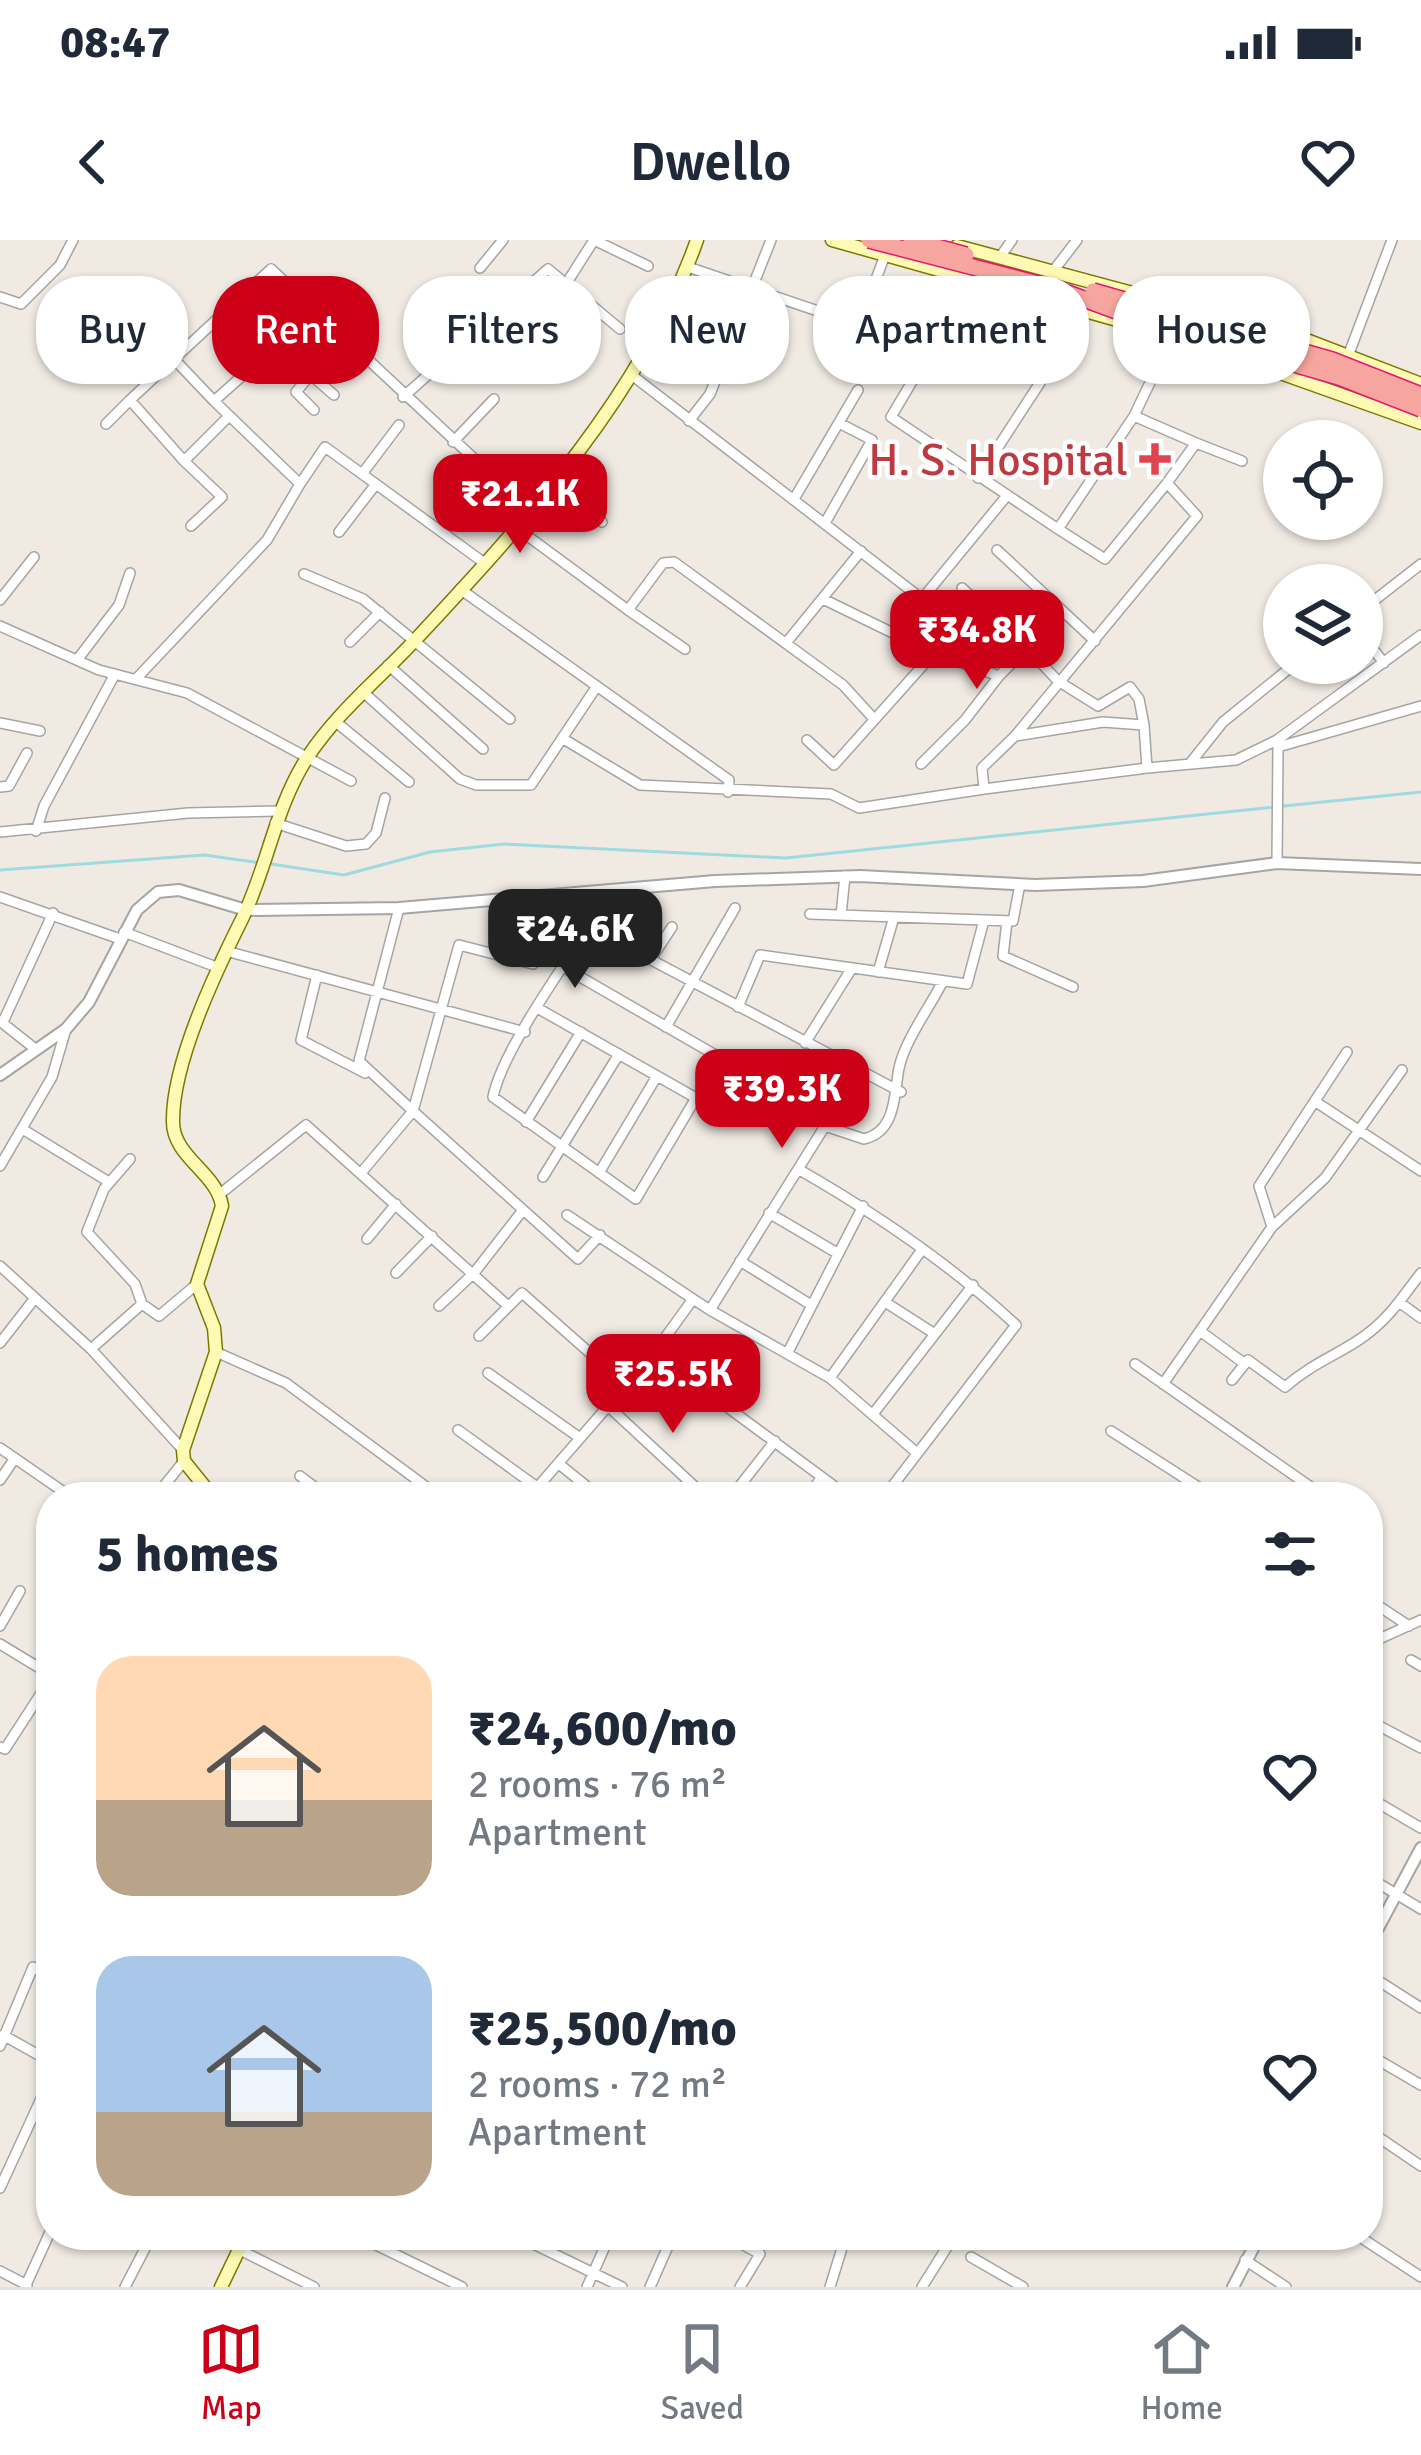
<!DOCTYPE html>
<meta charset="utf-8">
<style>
body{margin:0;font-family:Signika,sans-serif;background:#f2f2f3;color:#1f2937;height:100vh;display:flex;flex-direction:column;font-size:45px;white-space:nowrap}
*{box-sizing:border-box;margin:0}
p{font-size:39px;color:#747a83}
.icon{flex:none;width:66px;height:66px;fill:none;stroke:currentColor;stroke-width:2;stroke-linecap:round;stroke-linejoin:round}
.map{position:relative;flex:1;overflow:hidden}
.details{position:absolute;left:36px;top:1242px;width:1347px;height:768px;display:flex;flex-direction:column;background:#fff;border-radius:48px;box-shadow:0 3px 9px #0004}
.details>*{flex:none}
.guide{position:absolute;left:36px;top:36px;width:1350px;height:108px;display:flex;gap:24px}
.controls{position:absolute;left:1263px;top:180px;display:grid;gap:24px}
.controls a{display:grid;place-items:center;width:120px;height:120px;border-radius:50%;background:#fff;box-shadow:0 3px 9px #0004;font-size:60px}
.price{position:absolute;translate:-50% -102px;padding:0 27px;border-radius:24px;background:#cc0017;color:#fff;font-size:39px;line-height:78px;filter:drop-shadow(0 3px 6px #0008)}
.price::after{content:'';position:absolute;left:50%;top:72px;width:36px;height:27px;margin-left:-18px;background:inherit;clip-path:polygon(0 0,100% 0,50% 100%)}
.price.on{background:#222;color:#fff}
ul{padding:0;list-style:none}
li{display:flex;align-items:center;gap:36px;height:300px;padding:0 60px}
li span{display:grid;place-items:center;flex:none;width:336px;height:240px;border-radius:36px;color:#555}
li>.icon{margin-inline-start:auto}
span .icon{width:144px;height:144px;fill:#fffc;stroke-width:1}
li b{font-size:51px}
h2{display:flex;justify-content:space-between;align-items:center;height:144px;padding:0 60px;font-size:51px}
.pill{padding:0 42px;border-radius:48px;background:#fff;box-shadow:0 3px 9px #0004;font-size:42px;line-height:108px}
.pill.on{background:#cc0017;color:#fff}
.status{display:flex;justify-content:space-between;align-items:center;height:84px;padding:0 60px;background:#fff;direction:ltr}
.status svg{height:33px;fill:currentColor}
header{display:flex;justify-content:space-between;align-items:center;height:156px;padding:0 60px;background:#fff;font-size:54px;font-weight:600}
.dock{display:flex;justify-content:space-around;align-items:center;height:168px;border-top:3px solid #e0e1e3;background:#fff;font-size:33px;color:#747a83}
.dock a{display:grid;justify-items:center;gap:6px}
.dock .on{color:#cc0017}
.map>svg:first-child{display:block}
</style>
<div class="status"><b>08:47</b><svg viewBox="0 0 49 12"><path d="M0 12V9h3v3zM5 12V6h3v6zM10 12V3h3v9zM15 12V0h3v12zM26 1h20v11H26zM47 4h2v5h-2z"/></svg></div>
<header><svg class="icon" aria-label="back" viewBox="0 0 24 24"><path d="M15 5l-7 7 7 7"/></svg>Dwello<svg class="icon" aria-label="heart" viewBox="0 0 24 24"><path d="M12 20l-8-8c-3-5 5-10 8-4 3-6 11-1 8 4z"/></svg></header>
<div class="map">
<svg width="1421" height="2047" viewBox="0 0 1421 2047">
<rect width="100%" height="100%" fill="#f0eae3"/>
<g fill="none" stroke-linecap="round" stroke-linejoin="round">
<path stroke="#a0dae1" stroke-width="3" d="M 1284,566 L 1421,552
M 271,624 L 344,635 L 430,612 L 504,604 L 786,618 L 1274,567
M 0,630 L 204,615 L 261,623"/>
<g stroke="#a5a5a5" stroke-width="12">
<path id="minor" d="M 594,0 L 648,26
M 1000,17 L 1012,0
M 688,27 L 859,85 L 842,131
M 480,28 L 503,0
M 1054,30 L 1077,0
M 971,42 L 891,177 L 1058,289
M 566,44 L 594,0
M 0,57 L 21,64 L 60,25 L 73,0
M 314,72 L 214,161 L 174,119 L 271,29 L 528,269
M 859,85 L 885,15
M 1348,116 L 1392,0
M 174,119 L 130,160 L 184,221
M 310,134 L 334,155
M 633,136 L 922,359 L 1005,258
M 403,157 L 548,29 L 620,89
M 314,170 L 296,152 L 342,97
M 689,181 L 710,154 L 771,0
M 106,184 L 130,160
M 453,202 L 494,159
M 1196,203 L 1242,221
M 362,234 L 399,185
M 978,238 L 1086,72
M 550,243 L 602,282
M 1167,243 L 1105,319 L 1058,289 L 1134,176 L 1177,86
M 300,244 L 325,207 L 483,322
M 794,259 L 858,150
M 825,283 L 872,200 L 839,183
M 191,286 L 222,257 L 184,221 L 229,176
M 514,286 L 628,370 L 663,323 L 674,322 L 843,445 L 874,479
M 339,292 L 376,244
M 997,310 L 1095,401
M 304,334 L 363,359 L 510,479
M 962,348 L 1027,408
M 460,349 L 729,540 L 728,552
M 823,359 L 934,413 L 999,436 L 1027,408 L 1058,441 L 1098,466 L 1130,447 L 1139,459 L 1144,485
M 0,360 L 34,317
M 628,370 L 685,409
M 1362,370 L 1421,324
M 0,386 L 99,430 L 187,453 L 351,541
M 1362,395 L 1384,423
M 350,402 L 380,372
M 786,403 L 861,311
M 77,420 L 119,365 L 130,333
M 388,425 L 483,509
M 136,439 L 267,300 L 300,244 L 214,161
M 362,451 L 460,539 L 476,545 L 531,545 L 597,446
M 336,482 L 409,542
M 0,483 L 40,491
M 1015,496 L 1197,276 L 1167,243 L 1196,203 L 1134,176
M 562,498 L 640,545 L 831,554 L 859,568 L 984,549 L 982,528 L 1015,496 L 1103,482 L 1144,485 L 1147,528 L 1236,520 L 1277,500 L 1421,395
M 807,500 L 834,525 L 934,413
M 1277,500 L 1278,507 L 1421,466
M 1191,522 L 1223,482 L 1296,423
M 921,524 L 965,480 L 999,436
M 0,547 L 9,546 L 27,513
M 984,549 L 1147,528
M 275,583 L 346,606 L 366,604 L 376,593 L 385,558
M 36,591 L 44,566 L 115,434
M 0,592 L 188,573 L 279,571
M 1277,623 L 1278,507
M 0,657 L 120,699
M 810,674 L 1013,681 L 1020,644
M 841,675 L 845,636
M 1007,681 L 1003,716 L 1073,747
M 124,692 L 219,728
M 619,701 L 623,649
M 226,711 L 525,792
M 651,719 L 672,687
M 533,724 L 459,705 L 413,871 L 578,1019 L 600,995
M 878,732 L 894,677
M 317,735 L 301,800 L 365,833
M 738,767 L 760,715 L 967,744 L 984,680
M 539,769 L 696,858 L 636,959 L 493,857 C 502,812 562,728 589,687 L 901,852
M 0,781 L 34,808
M 3,782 L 53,673
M 666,787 L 735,668
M 805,803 L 852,728
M 1316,862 L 1421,931
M 526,882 L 581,792
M 825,886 L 864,899 C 897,891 894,853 899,828 C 905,800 930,767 943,741
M 24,890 L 109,942
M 130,919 L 104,949 L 87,992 L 135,1044 L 142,1064
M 0,926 L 52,837 L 66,789
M 798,929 C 875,973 950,1024 1016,1085 L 884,1257
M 361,933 L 413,871 L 359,821 L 399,668
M 599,933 L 657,836
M 543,937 L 619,814
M 220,954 L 306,885 L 506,1064
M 769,973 L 837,1013
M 567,975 L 693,1059
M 1272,987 L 1259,946 L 1347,812
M 367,999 L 396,964
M 740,1021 L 808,1063
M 0,1026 L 91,1109 L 183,1210
M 396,1033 L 432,996
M 885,1062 L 935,1094
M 1399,1062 L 1421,1033
M 439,1066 L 474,1033 L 523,970
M 710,1070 L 830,1138 L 917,1213
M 1200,1091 L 1245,1124
M 479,1096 L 522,1053 L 625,1144
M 0,1103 L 35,1058
M 91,1109 L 142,1064 L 159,1076 L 197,1044
M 216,1112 L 286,1143 L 440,1257
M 788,1112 L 863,966
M 654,1113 L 849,1257
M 1135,1124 L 1325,1257
M 488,1133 L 580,1198
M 830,1138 L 921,1011
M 1232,1140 L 1248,1120 L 1285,1147 C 1328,1110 1360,1112 1399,1062 L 1421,1078
M 1163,1144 L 1272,987 L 1325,938 L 1402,830
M 609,1167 L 706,1257
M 873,1174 L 973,1045
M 458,1190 L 537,1247
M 1111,1191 L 1214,1257
M 0,1208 L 71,1257
M 559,1224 L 600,1257
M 300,1236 L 328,1257
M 0,1240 L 15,1218
M 155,1257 L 184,1221
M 529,1257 L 654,1113 L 693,1059 L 710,1070 L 825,886 L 802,865 L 563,727
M 731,1257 L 775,1201
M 807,1257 L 822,1237
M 1368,1359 L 1409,1386
M 0,1386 L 20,1351
M 0,1404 L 51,1435
M 1368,1404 L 1421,1380
M 1411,1420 L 1421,1426
M 1368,1480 L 1421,1508
M 0,1507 L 5,1509 L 51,1438
M 1368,1557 L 1421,1588
M 1368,1637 L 1421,1669
M 1368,1734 L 1421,1768
M 3,1795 L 51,1822
M 0,1806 L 33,1727 L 51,1736
M 1368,1814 L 1421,1845
M 1368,1890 L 1421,1926
M 0,1948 L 51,1837
M 356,1995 L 462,2047
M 515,1995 L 622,2047
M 1357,1995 L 1421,2037
M 727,1996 L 760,2014 L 740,2047
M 242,2011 L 314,2047
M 971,2017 L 1023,2047
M 1245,2020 L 1286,2047
M 0,2031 L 27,2045
M 25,2047 L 51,1990
M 125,2047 L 152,1995
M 587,2047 L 610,1995
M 650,2047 L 673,1995
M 830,2047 L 846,1995
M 922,2047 L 947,2007 L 932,1995"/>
</g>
<g stroke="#a5a5a5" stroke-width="14">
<path id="tertiary" d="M 0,835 L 66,789 L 89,762 L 137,670 L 158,652 L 179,650 L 246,670 L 399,668 L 715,641 L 860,636 L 1035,645 L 1143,641 L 1277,623 L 1421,629
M 1368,1707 L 1421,1608
M 1233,2047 L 1260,1995"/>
</g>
<g stroke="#7a7a00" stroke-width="15">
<path id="secondary" d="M 832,0 L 1142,87
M 957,6 L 1304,99 L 1421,144
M 1190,101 L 1421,183
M 213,1257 L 184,1221 L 183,1210 L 216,1112 L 214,1088 L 197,1044 L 222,966 C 217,933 173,917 173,882 C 172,823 216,731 243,677 C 268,625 275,568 307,518 C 337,472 380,438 417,398 C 526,281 643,153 697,0
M 221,2047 L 246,1995"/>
</g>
<use href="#minor" stroke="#fff" stroke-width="9"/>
<use href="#tertiary" stroke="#fff" stroke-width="10"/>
<use href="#secondary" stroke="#fefab3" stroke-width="12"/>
<g stroke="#e81676" stroke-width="18" stroke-linecap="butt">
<path id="trunk-bridge" d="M 869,0 L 1054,48 L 1138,79 L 1339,137 L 1421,169
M 911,0 L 966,15
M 1093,51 L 1332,120 L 1421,155"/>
</g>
<use href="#trunk-bridge" stroke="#f6a69e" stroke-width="15"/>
</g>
<path fill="#e0444e" stroke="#fff" stroke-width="4.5" d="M1149 201h12v12h12v12h-12v12h-12v-12h-12v-12h12z"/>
<g text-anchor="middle" stroke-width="9" stroke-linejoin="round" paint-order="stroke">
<g font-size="45" fill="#be3a42" stroke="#fff" text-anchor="end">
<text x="1128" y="235">H. S. Hospital</text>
</g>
</g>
</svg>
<div class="controls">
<a><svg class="icon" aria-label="locate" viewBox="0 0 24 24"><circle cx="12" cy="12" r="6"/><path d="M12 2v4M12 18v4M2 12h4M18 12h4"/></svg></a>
<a><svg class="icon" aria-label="layers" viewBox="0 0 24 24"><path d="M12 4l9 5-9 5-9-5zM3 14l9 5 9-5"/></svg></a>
</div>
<b class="price" style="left:520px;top:316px">₹21.1K</b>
<b class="price" style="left:977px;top:452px">₹34.8K</b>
<b class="price on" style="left:575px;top:751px">₹24.6K</b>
<b class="price" style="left:782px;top:911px">₹39.3K</b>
<b class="price" style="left:673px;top:1196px">₹25.5K</b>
<div class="guide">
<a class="pill">Buy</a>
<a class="pill on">Rent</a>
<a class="pill">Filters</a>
<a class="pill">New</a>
<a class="pill">Apartment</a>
<a class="pill">House</a>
</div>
<section class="details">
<h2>5 homes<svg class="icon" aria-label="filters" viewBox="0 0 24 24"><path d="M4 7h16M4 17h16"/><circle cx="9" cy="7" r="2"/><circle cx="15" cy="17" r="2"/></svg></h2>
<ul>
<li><span style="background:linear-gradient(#ffd9b3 60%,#b9a48a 0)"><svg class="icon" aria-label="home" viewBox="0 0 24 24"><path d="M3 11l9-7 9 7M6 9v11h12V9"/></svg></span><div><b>₹24,600/mo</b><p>2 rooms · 76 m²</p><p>Apartment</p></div><svg class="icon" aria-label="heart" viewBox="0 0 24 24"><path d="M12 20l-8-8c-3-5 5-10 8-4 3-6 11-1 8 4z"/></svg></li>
<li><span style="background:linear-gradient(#a9c7e8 65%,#b9a48a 0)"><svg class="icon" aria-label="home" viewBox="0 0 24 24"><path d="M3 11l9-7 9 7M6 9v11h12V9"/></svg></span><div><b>₹25,500/mo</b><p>2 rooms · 72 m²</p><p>Apartment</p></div><svg class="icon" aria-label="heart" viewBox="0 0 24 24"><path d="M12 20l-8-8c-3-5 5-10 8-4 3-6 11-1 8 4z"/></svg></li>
</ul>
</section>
</div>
<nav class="dock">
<a class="on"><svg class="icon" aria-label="map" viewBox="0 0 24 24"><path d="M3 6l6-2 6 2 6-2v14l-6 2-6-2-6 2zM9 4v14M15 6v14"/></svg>Map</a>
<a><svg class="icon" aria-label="saved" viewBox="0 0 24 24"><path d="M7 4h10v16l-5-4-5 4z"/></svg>Saved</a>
<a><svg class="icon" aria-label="home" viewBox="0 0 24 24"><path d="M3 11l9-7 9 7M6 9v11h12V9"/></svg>Home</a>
</nav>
